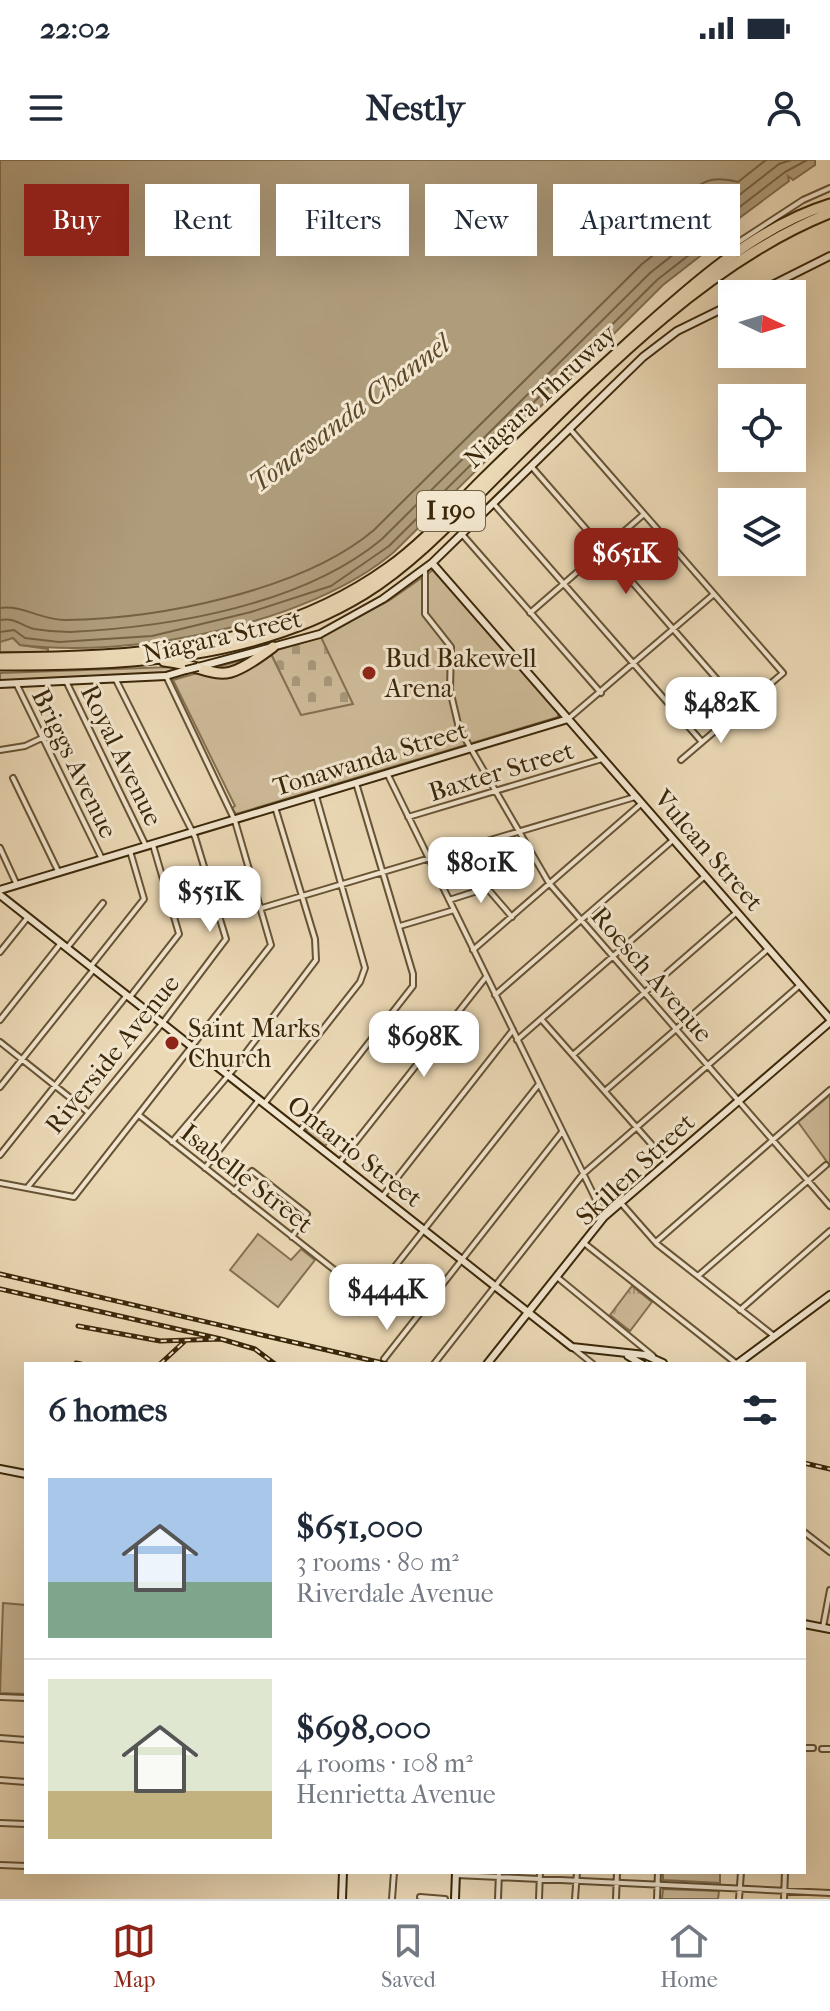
<!DOCTYPE html>
<meta charset="utf-8">
<style>
body{margin:0;font-family:"IM FELL French Canon",serif;background:#f6f6f7;color:#1f2937;height:100vh;display:flex;flex-direction:column;font-size:30px;white-space:nowrap}
*{box-sizing:border-box;margin:0}
p{font-size:26px;color:#747a83}
.icon{flex:none;width:44px;height:44px;fill:none;stroke:currentColor;stroke-width:2;stroke-linecap:round;stroke-linejoin:round}
.map{position:relative;flex:1;overflow:hidden}
.drawer{position:absolute;left:24px;top:1202px;width:782px;height:512px;display:flex;flex-direction:column;background:#fff;border-radius:0px;box-shadow:0 8px 32px #0002}
.drawer>*{flex:none}
.hud{position:absolute;left:24px;top:24px;width:782px;height:72px;display:flex;gap:16px}
.needle{width:52px;rotate:94deg}
.fabs{position:absolute;left:718px;top:120px;display:grid;gap:16px}
.fabs a{display:grid;place-items:center;width:88px;height:88px;border-radius:0px;background:#fff;box-shadow:0 8px 32px #0002;font-size:40px}
.price{position:absolute;translate:-50% -68px;padding:0 18px;border-radius:16px;background:#fff;color:#222;font-size:26px;line-height:52px;filter:drop-shadow(0 2px 4px #0008)}
.price::after{content:'';position:absolute;left:50%;top:48px;width:24px;height:18px;margin-left:-12px;background:inherit;clip-path:polygon(0 0,100% 0,50% 100%)}
.price.active{background:#8f2418;color:#fff}
ul{padding:0;list-style:none}
li{display:flex;align-items:center;gap:24px;height:200px;padding:0 24px}
li+li{border-top:2px solid #e0e1e3}
li span{display:grid;place-items:center;flex:none;width:224px;height:160px;border-radius:0px;color:#555}
li>.icon{margin-inline-start:auto}
span .icon{width:96px;height:96px;fill:#fffc;stroke-width:1}
li b{font-size:34px}
h2{display:flex;justify-content:space-between;align-items:center;height:96px;padding:0 24px;font-size:34px}
.pill{padding:0 28px;border-radius:0px;background:#fff;box-shadow:0 8px 32px #0002;font-size:28px;line-height:72px}
.pill.active{background:#8f2418;color:#fff}
.status{display:flex;justify-content:space-between;align-items:center;height:56px;padding:0 40px;background:#fff;direction:ltr}
.status svg{height:22px;fill:currentColor}
header{display:flex;justify-content:space-between;align-items:center;height:104px;padding:0 24px;background:#fff;font-size:36px;font-weight:800}
.tab-bar{display:flex;justify-content:space-around;align-items:center;height:112px;border-top:2px solid #e0e1e3;background:#fff;font-size:22px;color:#747a83}
.tab-bar a{display:grid;justify-items:center;gap:4px}
.tab-bar .active{color:#8f2418}
.map>svg:first-child{display:block}
</style>
<div class="status"><b>22:02</b><svg viewBox="0 0 49 12"><path d="M0 12V9h3v3zM5 12V6h3v6zM10 12V3h3v9zM15 12V0h3v12zM26 1h20v11H26zM47 4h2v5h-2z"/></svg></div>
<header><svg class="icon" aria-label="menu" viewBox="0 0 24 24"><path d="M4 6h16M4 12h16M4 18h16"/></svg>Nestly<svg class="icon" aria-label="person" viewBox="0 0 24 24"><circle cx="12" cy="8" r="4"/><path d="M4 21q1-7 8-7t8 7"/></svg></header>
<div class="map">
<svg width="830" height="1739" viewBox="0 0 830 1739">
<defs>
<pattern id="grass-tufts" width="24" height="20" patternUnits="userSpaceOnUse" patternTransform="scale(2)"><rect width="24" height="20" fill="#cdba98"/><path d="M3 7l-1-3M5 7V3M7 7l1-3M15 17l-1-3M17 17v-4M19 17l1-3" fill="none" stroke="#a8977a"/></pattern>
<pattern id="cemetery-stones" width="16" height="16" patternUnits="userSpaceOnUse" patternTransform="scale(2)"><rect width="16" height="16" fill="#cdba98"/><path d="M2 7V4a2 2 0 0 1 4 0v3zM10 15v-3a2 2 0 0 1 4 0v3z" fill="#a8977a"/></pattern>
</defs>
<rect width="100%" height="100%" fill="#ebd8b5"/>
<filter id="stains"><feTurbulence type="fractalNoise" baseFrequency=".0025" numOctaves="4"/><feColorMatrix values="0 0 0 0 .2 0 0 0 0 .09 0 0 0 0 .02 0 0 0 .5 -.17"/></filter>
<radialGradient id="worn" r=".72"><stop offset=".6" stop-color="#630" stop-opacity="0"/><stop offset="1" stop-color="#630" stop-opacity=".3"/></radialGradient>
<path fill="url(#grass-tufts)" stroke="#847050" stroke-width="2" d="M 317,957 L 336,972 L 325,986 L 306,971 Z
M 632,1126 L 652,1142 L 630,1171 L 610,1155 Z"/>
<path fill="url(#cemetery-stones)" stroke="#847050" stroke-width="2" d="M 321,477 L 354,544 L 301,556 L 270,492 Z"/>
<path fill="#cdba98" stroke="#847050" stroke-width="2" d="M 433,410 L 558,553 L 558,557 L 236,654 L 232,648 L 235,646 L 173,520 L 270,492 L 301,555 L 353,544 L 321,477 L 390,440 Z
M 7,477 L 13,478 L 20,485 L 48,489 L 48,493 L 0,492 L 0,482 Z
M 172,507 L 179,509 L 165,513 L 0,521 L 0,513 Z
M 830,935 L 830,1006 L 798,962 Z
M 258,1074 L 291,1100 L 301,1089 L 315,1100 L 278,1147 L 230,1110 Z
M 3,1443 L 26,1445 L 26,1534 L 0,1533 Z
M 663,1712 L 720,1712 L 720,1723 L 663,1720 Z
M 663,1729 L 719,1731 L 718,1739 L 662,1739 Z"/>
<path fill="#af9c7b" stroke="#816d4d" stroke-width="2" d="M 0,0 L 815,0 L 815,5 L 793,20 L 788,16 L 789,21 L 734,62 L 719,48 L 722,55 L 716,52 L 713,57 L 724,74 L 722,79 L 663,125 L 394,392 C 309,464 133,499 20,485 L 13,478 L 0,482 Z"/>
<g fill="none" stroke-linecap="round" stroke-linejoin="round">
<path stroke="#756242" stroke-width="2" d="M 0,448 C 23,445 41,460 65,460 C 158,459 302,431 374,370 L 642,104 L 684,71 C 686,34 696,11 738,22 L 766,0
M 0,460 C 16,457 21,466 34,469 C 46,471 59,472 70,472 C 171,467 303,445 382,379 L 650,113 L 698,75 C 699,56 693,34 721,30 L 738,36 L 779,4 L 791,0
M 0,472 L 14,470 L 25,478 L 59,482 L 152,476 L 251,452 L 331,426 L 389,386 L 657,120 L 712,77 L 705,56 L 713,43 L 723,40 L 737,49 L 785,12 L 807,0"/>
<g stroke="#675334" stroke-width="8">
<path id="street" d="M 737,83 L 803,40 L 830,28
M 569,268 L 783,513 L 681,600
M 531,306 L 742,548
M 493,343 L 702,582
M 461,373 L 601,533
M 425,409 L 425,454 L 451,487 L 450,530 L 459,568 L 549,723 L 830,1046
M 530,453 L 644,354
M 66,521 L 146,686
M 16,523 L 102,699
M 568,559 L 714,434
M 0,590 L 25,586 L 42,578
M 387,613 L 604,1056
M 13,618 L 59,713
M 408,657 L 602,599
M 0,688 L 17,725
M 449,740 L 487,728 L 512,757
M 262,748 L 635,637
M 400,766 L 454,750
M 67,788 L 103,743
M 473,790 L 642,643
M 0,792 L 28,757
M 91,806 L 144,739 L 130,691
M 495,835 L 673,680
M 130,837 L 179,774 L 153,685
M 541,859 L 668,1003
M 0,860 L 61,783
M 517,880 L 705,716
M 0,882 L 88,952
M 573,895 L 737,752
M 0,927 L 94,809
M 605,931 L 768,789
M 264,944 L 360,822 L 365,808 L 316,636
M 140,956 L 370,1138
M 299,972 L 413,826 L 413,814 L 356,623
M 172,982 L 232,911 L 316,800 L 315,779 L 275,647
M 0,995 L 127,835
M 339,1003 L 486,817
M 205,1008 L 258,941
M 0,1023 L 74,1037 L 271,785 L 235,661 L 166,516
M 27,1028 L 165,860 L 226,779 L 195,677 L 115,518
M 234,1031 L 252,1011 L 307,1054 L 292,1077
M 382,1037 L 513,870
M 621,1043 L 657,1084 L 774,1176
M 656,1082 L 830,930
M 584,1083 L 737,1204
M 698,1116 L 826,1005
M 557,1117 L 653,1196
M 740,1150 L 830,1071
M 359,1152 L 539,924
M 573,1188 L 593,1204
M 384,1199 L 562,972
M 434,1204 L 583,1014 L 800,825
M 804,1372 L 830,1392
M 823,1467 L 830,1430
M 0,1537 L 26,1538
M 0,1578 L 26,1580
M 804,1588 L 813,1588
M 822,1589 L 830,1589
M 0,1620 L 26,1622
M 0,1663 L 26,1664
M 0,1705 L 26,1706
M 456,1715 L 830,1733
M 420,1737 L 445,1739
M 392,1739 L 394,1712
M 498,1739 L 499,1712
M 539,1739 L 540,1712
M 575,1739 L 577,1712
M 616,1739 L 617,1712
M 657,1739 L 658,1712
M 739,1739 L 741,1712
M 784,1739 L 785,1712"/>
</g>
<g stroke="#3b2709" stroke-width="10">
<path id="secondary" d="M 754,134 L 830,96
M 432,403 L 830,859
M 198,507 L 320,474 L 383,439 L 432,403 L 643,197 L 677,171 L 732,144
M 0,524 L 166,516 L 186,510
M 0,730 L 568,559
M 0,735 L 572,1187 L 645,1195 L 663,1203
M 628,1196 L 642,1204
M 487,1204 L 604,1057 L 830,862
M 737,1204 L 830,1135
M 0,1309 L 26,1314
M 804,1464 L 830,1469
M 342,1739 L 343,1712
M 455,1739 L 456,1712"/>
</g>
<g stroke="#3b2709" stroke-width="13">
<path id="highway" d="M 0,498 C 136,497 274,490 388,408 C 423,383 451,351 481,321 C 530,273 580,226 631,180 C 688,128 755,67 830,44
M 164,501 C 224,509 216,530 273,487
M 0,505 C 123,506 256,500 364,434 C 415,402 457,356 499,314 C 594,219 704,103 830,53"/>
</g>
<use href="#street" stroke="#f2e6cf" stroke-width="4"/>
<use href="#secondary" stroke="#f2e6cf" stroke-width="6"/>
<use href="#highway" stroke="#ebd8b5" stroke-width="9"/>
<g stroke="#3b2709" stroke-width="5">
<path id="rail" d="M 0,1114 L 387,1204
M 0,1129 L 221,1179
M 78,1166 L 160,1181 L 221,1179 L 255,1189 L 275,1204
M 76,1203 L 81,1204
M 160,1204 L 185,1181
M 804,1303 L 830,1309"/>
</g>
<use href="#rail" stroke="#f2e6cf" stroke-width="2" stroke-dasharray="6" stroke-linecap="butt"/>
<g stroke="#3b2709" stroke-width="10" stroke-linecap="butt">
<path id="secondary-bridge" d="M 186,510 L 198,507"/>
</g>
<use href="#secondary-bridge" stroke="#f2e6cf" stroke-width="6"/>
</g>
<g fill="#8f2418" stroke="#f2e6cf" stroke-width="3">
<circle cx="369" cy="513" r="8"/>
<circle cx="172" cy="883" r="8"/>
</g>
<g text-anchor="middle" stroke-width="6" stroke-linejoin="round" paint-order="stroke">
<rect fill="#f2e6cf" stroke="#726044" stroke-width="2" x="417" y="331" width="68" height="40" rx="6"/>
<g font-size="24" font-weight="bold" fill="#3b2709">
<text x="451" y="359">I 190</text>
</g>
<g font-size="26" fill="#3b2709" stroke="#f2e6cf">
<text transform="translate(540 236) rotate(-43)" y="9">Niagara Thruway</text>
<text transform="translate(222 476) rotate(-13)" y="9">Niagara Street</text>
<text transform="translate(122 595) rotate(64)" y="9">Royal Avenue</text>
<text transform="translate(370 598) rotate(-17)" y="9">Tonawanda Street</text>
<text transform="translate(75 603) rotate(64)" y="9">Briggs Avenue</text>
<text transform="translate(501 611) rotate(-17)" y="9">Baxter Street</text>
<text transform="translate(709 690) rotate(49)" y="9">Vulcan Street</text>
<text transform="translate(652 814) rotate(49)" y="9">Roesch Avenue</text>
<text transform="translate(112 894) rotate(-51)" y="9">Riverside Avenue</text>
<text transform="translate(355 991) rotate(38)" y="9">Ontario Street</text>
<text transform="translate(635 1009) rotate(-43)" y="9">Skillen Street</text>
<text transform="translate(247 1018) rotate(38)" y="9">Isabelle Street</text>
</g>
<g font-size="26" fill="#3b2709" stroke="#f2e6cf" text-anchor="start">
<text x="385" y="507">Bud Bakewell<tspan x="385" dy="30">Arena</tspan></text>
<text x="188" y="877">Saint Marks<tspan x="188" dy="30">Church</tspan></text>
</g>
<g font-size="28" font-style="italic" fill="#5e4a2b" stroke="#f2e6cf">
<text transform="translate(349 253) rotate(-37)" y="10">Tonawanda Channel</text>
</g>
</g>
<rect width="100%" height="100%" filter="url(#stains)"/>
<rect width="100%" height="100%" fill="url(#worn)"/>
</svg>
<div class="fabs">
<a><svg class="needle" viewBox="-14 -14 28 28"><path d="M0-13l5 13h-10z" fill="#e53935"/><path d="M0 13l5-13h-10z" fill="#747a83"/></svg></a>
<a><svg class="icon" aria-label="locate" viewBox="0 0 24 24"><circle cx="12" cy="12" r="6"/><path d="M12 2v4M12 18v4M2 12h4M18 12h4"/></svg></a>
<a><svg class="icon" aria-label="layers" viewBox="0 0 24 24"><path d="M12 4l9 5-9 5-9-5zM3 14l9 5 9-5"/></svg></a>
</div>
<b class="price active" style="left:626px;top:436px">$651K</b>
<b class="price" style="left:721px;top:585px">$482K</b>
<b class="price" style="left:481px;top:745px">$801K</b>
<b class="price" style="left:210px;top:774px">$551K</b>
<b class="price" style="left:424px;top:919px">$698K</b>
<b class="price" style="left:387px;top:1172px">$444K</b>
<div class="hud">
<a class="pill active">Buy</a>
<a class="pill">Rent</a>
<a class="pill">Filters</a>
<a class="pill">New</a>
<a class="pill">Apartment</a>
</div>
<section class="drawer">
<h2>6 homes<svg class="icon" aria-label="filters" viewBox="0 0 24 24"><path d="M4 7h16M4 17h16"/><circle cx="9" cy="7" r="2"/><circle cx="15" cy="17" r="2"/></svg></h2>
<ul>
<li><span style="background:linear-gradient(#a9c7e8 65%,#7fa58c 0)"><svg class="icon" aria-label="home" viewBox="0 0 24 24"><path d="M3 11l9-7 9 7M6 9v11h12V9"/></svg></span><div><b>$651,000</b><p>3 rooms · 80 m²</p><p>Riverdale Avenue</p></div></li>
<li><span style="background:linear-gradient(#dfe7d0 70%,#c2b280 0)"><svg class="icon" aria-label="home" viewBox="0 0 24 24"><path d="M3 11l9-7 9 7M6 9v11h12V9"/></svg></span><div><b>$698,000</b><p>4 rooms · 108 m²</p><p>Henrietta Avenue</p></div></li>
</ul>
</section>
</div>
<nav class="tab-bar">
<a class="active"><svg class="icon" aria-label="map" viewBox="0 0 24 24"><path d="M3 6l6-2 6 2 6-2v14l-6 2-6-2-6 2zM9 4v14M15 6v14"/></svg>Map</a>
<a><svg class="icon" aria-label="saved" viewBox="0 0 24 24"><path d="M7 4h10v16l-5-4-5 4z"/></svg>Saved</a>
<a><svg class="icon" aria-label="home" viewBox="0 0 24 24"><path d="M3 11l9-7 9 7M6 9v11h12V9"/></svg>Home</a>
</nav>
